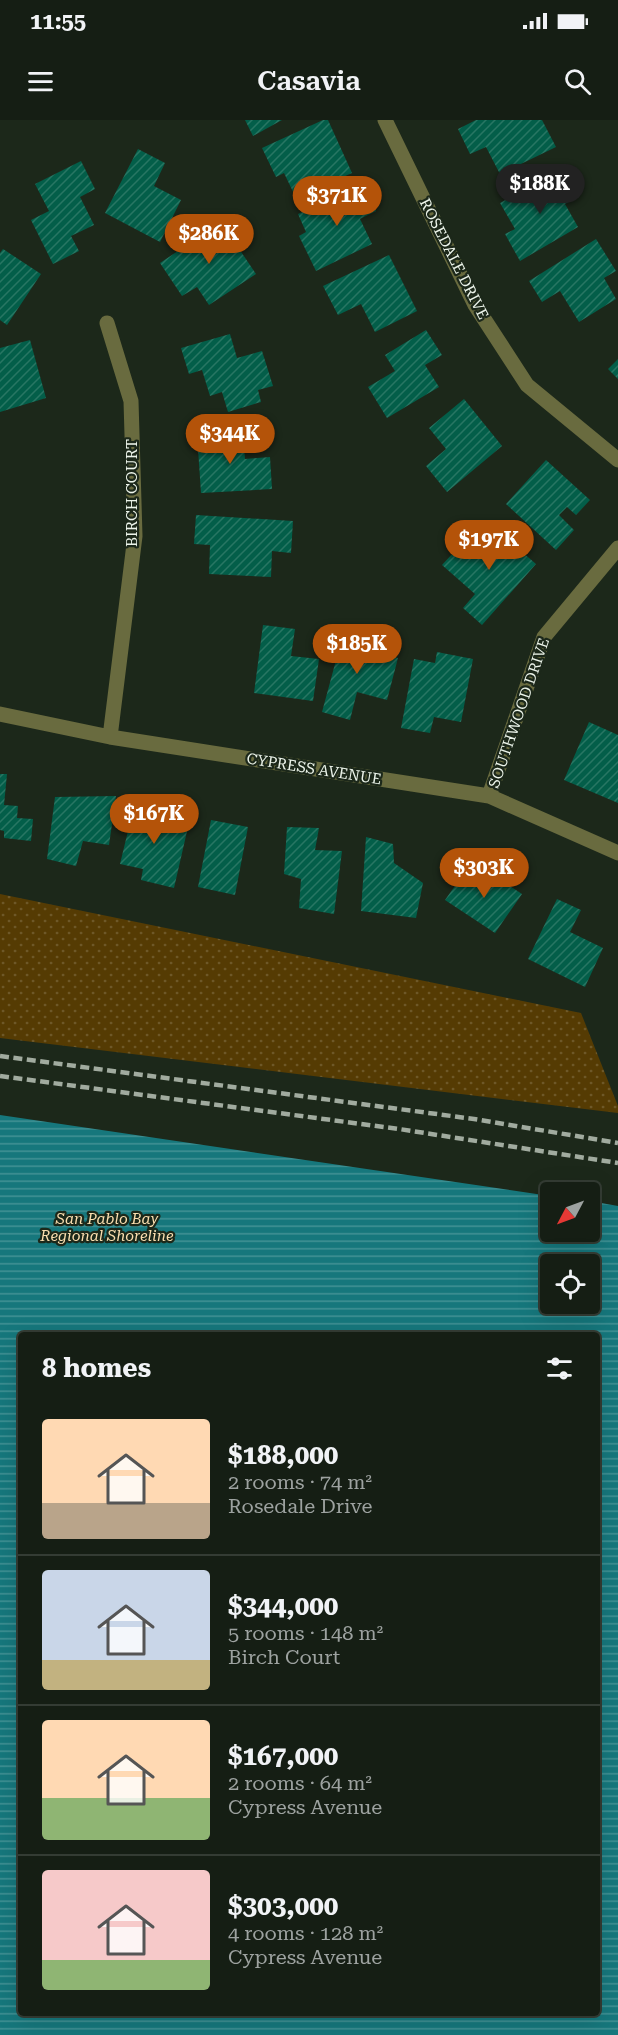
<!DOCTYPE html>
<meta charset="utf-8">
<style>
body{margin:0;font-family:"Roboto Serif",serif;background:#222b22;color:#f1f3f6;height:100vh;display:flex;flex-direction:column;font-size:22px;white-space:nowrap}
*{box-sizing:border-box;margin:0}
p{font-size:20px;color:#9da2a0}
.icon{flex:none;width:33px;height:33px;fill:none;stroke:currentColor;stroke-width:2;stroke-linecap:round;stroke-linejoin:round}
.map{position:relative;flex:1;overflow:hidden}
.side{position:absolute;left:18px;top:1212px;width:582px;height:684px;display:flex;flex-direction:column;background:#151e14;border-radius:6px;box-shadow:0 6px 24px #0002,0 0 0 2px #343c34}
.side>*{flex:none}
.needle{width:39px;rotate:229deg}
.controls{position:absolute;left:540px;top:1062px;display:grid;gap:12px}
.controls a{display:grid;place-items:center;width:60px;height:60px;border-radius:6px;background:#151e14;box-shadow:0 6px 24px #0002,0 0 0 2px #343c34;font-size:30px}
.price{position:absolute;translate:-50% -51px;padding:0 14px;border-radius:21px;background:#b45309;color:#fff;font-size:20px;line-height:39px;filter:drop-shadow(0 2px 3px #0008)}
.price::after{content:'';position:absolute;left:50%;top:36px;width:18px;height:14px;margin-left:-9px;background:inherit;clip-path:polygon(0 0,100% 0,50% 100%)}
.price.on{background:#222;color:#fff}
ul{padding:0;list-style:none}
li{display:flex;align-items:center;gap:18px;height:150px;padding:0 24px}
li+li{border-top:2px solid #343c34}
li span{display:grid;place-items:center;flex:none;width:168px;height:120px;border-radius:6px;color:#555}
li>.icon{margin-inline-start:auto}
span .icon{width:72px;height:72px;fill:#fffc;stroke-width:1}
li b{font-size:26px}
h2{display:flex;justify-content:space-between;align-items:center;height:72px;padding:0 24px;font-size:26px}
.status{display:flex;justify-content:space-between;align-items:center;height:42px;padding:0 30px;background:#151e14;direction:ltr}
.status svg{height:16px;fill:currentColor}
header{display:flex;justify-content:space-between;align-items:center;height:78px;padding:0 24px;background:#151e14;font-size:27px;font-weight:600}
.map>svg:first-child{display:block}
</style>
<div class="status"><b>11:55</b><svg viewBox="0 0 49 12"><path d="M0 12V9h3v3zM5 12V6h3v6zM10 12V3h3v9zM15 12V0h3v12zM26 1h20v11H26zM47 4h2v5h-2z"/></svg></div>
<header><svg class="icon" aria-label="menu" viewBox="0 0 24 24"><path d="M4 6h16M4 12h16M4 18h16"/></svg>Casavia<svg class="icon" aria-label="search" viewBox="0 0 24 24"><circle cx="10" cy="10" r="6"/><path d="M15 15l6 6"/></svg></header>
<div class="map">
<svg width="618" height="1915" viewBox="0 0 618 1915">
<defs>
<pattern id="park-dots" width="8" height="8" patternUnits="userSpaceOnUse" patternTransform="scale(1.5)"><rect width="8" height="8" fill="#553b03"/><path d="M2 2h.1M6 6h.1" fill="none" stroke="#6e5828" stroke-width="1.8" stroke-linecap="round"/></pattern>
<pattern id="water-rules" width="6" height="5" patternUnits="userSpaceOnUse" patternTransform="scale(1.5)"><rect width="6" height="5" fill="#16777c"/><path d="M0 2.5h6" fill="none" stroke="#439295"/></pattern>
<pattern id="building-hatch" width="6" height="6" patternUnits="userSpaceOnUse" patternTransform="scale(1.5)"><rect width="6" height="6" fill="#035e49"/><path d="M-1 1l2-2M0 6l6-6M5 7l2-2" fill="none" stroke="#287663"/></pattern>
</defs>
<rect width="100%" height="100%" fill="#1c281a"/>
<path fill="url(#park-dots)" d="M 0,774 L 581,893 L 618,986 L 618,993 L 0,918 Z"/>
<path fill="url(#water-rules)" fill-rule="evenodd" d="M 0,995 L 550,1076 L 550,1112 L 590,1112 L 590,1081 L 618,1086 L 618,1915 L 0,1915 ZM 550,1144 L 590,1144 L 590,1184 L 550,1184 ZM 21,1215 L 597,1215 L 597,1893 L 21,1893 Z"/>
<path fill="url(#building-hatch)" d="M 245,0 L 282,0 L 253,16 Z
M 323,0 L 328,0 L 352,53 L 296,78 L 284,53 L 276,57 L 262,28 Z
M 476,0 L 542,0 L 556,27 L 500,54 L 486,27 L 470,34 L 458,9 Z
M 138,29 L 165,43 L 154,66 L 181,80 L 160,122 L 105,93 Z
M 81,41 L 95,69 L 80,77 L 94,105 L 71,116 L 79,131 L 53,144 L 31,100 L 49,91 L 35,64 Z
M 560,49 L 576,78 L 565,84 L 578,107 L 520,141 L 505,114 L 515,109 L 500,83 Z
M 362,63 L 376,91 L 360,99 L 372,124 L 316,151 L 299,116 L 306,112 L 298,94 Z
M 221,102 L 256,154 L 209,185 L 197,167 L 182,176 L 160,143 Z
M 596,119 L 616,151 L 604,158 L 616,179 L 579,202 L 560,171 L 542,182 L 529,161 Z
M 3,129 L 41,154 L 7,205 L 0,200 L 0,133 Z
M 389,135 L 417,191 L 375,212 L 361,184 L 338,195 L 323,166 Z
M 426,210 L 442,235 L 425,245 L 439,267 L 387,298 L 368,267 L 395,251 L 385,235 Z
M 230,214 L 237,238 L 262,231 L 273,266 L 258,270 L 261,282 L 228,292 L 222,272 L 210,276 L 202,250 L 189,254 L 181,228 Z
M 30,220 L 46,278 L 0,292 L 0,228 Z
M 618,239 L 618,259 L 608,249 Z
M 464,279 L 502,326 L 447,372 L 426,346 L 446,329 L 429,308 Z
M 243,310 L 245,339 L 270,337 L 272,369 L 201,373 L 197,314 Z
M 546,340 L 590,380 L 576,395 L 567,387 L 559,395 L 574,410 L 556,430 L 506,384 Z
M 196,395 L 293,401 L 291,433 L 272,431 L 271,457 L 209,454 L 210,425 L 194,424 Z
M 491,405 L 536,444 L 482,505 L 463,488 L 475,474 L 442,445 L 465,420 L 472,427 Z
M 263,505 L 295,509 L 291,536 L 319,539 L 313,581 L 254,573 Z
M 345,507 L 365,513 L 361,528 L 398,538 L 387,580 L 357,572 L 350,600 L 322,592 Z
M 437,532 L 473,539 L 461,602 L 434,597 L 430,613 L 401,608 L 414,539 L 435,543 Z
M 589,602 L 618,615 L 618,683 L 564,660 Z
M 0,654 L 7,654 L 4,685 L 18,686 L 17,698 L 33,699 L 31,721 L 4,718 L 4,711 L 0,710 Z
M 116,676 L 109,725 L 83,721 L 76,746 L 47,739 L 55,677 Z
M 136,678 L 162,685 L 158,700 L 188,707 L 174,768 L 141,760 L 143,749 L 120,744 Z
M 211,700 L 248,707 L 235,775 L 198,767 Z
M 287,707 L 319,708 L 315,730 L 342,731 L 334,794 L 299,788 L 301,759 L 284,754 Z
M 366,717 L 393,724 L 394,743 L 423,763 L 416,798 L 361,791 Z
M 484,749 L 522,774 L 495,813 L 445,780 L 464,753 L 476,761 Z
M 557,779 L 581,790 L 570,812 L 603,828 L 585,867 L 528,839 Z"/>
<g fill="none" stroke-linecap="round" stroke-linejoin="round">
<path stroke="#696b3f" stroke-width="15" d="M 385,0 L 475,185 L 527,265 L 618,340
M 107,203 L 131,281 L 135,416 L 110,617
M 0,594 L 110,617 L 489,676 L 618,733
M 489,676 L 544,517 L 618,428"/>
<path stroke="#a1ab9f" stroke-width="4.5" stroke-dasharray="9 4.5" stroke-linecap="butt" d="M 0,936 L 474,999 L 618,1023
M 0,956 L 399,1009 L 618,1043"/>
</g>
<g text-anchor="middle" stroke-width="4.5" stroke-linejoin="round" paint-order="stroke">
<g font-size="15" fill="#ecf4ea" stroke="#1c281a">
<text transform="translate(454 139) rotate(63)" y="5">ROSEDALE DRIVE</text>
<text transform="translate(132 373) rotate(-90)" y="5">BIRCH COURT</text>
<text transform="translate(519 593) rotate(-71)" y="5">SOUTHWOOD DRIVE</text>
<text transform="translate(314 649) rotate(9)" y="5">CYPRESS AVENUE</text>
</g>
<g font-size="15" font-style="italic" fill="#fadeaf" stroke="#1c281a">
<text x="107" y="1104">San Pablo Bay<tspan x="107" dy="17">Regional Shoreline</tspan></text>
</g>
</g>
</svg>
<div class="controls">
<a><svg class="needle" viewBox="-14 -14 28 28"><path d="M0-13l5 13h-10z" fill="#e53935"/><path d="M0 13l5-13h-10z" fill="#9da2a0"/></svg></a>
<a><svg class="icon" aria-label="locate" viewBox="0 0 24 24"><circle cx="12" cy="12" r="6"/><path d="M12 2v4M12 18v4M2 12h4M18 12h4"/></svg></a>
</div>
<b class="price on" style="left:540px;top:95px">$188K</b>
<b class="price" style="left:337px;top:107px">$371K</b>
<b class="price" style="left:209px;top:145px">$286K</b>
<b class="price" style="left:230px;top:345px">$344K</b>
<b class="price" style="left:489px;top:451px">$197K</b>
<b class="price" style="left:357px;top:555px">$185K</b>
<b class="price" style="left:154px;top:725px">$167K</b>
<b class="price" style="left:484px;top:779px">$303K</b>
<section class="side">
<h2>8 homes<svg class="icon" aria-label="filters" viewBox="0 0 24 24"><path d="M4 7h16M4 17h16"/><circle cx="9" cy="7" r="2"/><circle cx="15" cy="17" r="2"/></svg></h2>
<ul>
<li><span style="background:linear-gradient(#ffd9b3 70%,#b9a48a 0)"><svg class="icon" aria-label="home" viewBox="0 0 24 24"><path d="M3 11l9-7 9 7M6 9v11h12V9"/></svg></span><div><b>$188,000</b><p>2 rooms · 74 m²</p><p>Rosedale Drive</p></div></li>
<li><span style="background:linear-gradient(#c9d6e8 75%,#c2b280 0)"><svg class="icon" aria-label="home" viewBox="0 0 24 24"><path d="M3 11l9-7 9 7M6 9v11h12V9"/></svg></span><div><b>$344,000</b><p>5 rooms · 148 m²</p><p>Birch Court</p></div></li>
<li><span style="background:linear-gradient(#ffd9b3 65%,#8fb573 0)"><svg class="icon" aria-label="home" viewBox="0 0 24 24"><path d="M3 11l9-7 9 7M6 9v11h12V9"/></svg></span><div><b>$167,000</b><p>2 rooms · 64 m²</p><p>Cypress Avenue</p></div></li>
<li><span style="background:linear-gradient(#f6c9c9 75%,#8fb573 0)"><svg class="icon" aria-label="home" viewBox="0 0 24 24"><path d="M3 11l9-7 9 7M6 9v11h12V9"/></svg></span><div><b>$303,000</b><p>4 rooms · 128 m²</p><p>Cypress Avenue</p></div></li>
</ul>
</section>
</div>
